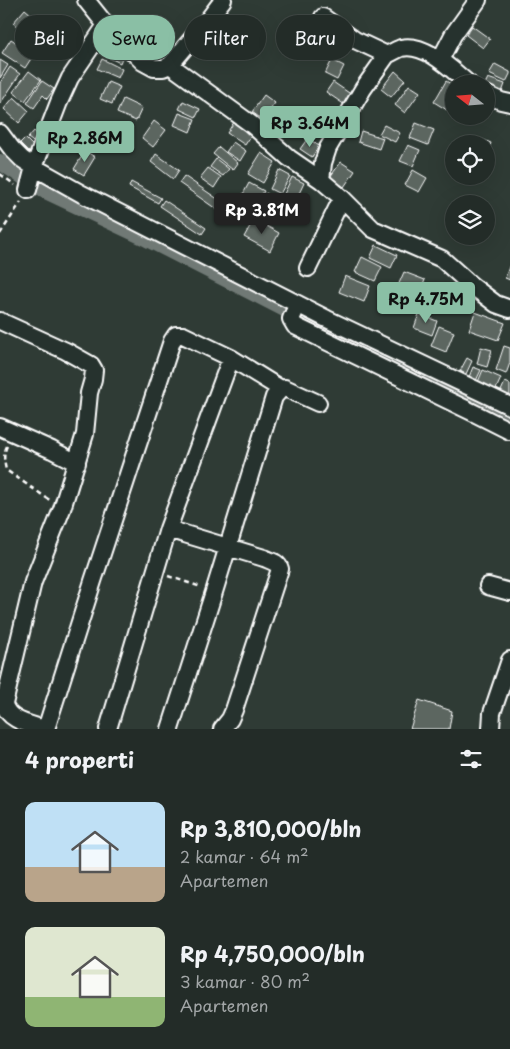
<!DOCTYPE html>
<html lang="id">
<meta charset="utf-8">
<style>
body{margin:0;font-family:"Playpen Sans",sans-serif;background:#2b3430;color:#f1f3f6;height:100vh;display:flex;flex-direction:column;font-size:19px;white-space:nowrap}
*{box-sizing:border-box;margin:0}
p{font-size:16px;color:#a3a7a8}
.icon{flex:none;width:28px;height:28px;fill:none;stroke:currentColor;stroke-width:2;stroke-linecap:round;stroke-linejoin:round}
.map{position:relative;height:729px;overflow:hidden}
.sheet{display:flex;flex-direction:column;background:#232c28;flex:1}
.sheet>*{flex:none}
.guide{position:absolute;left:15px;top:15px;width:480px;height:45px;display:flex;gap:10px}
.needle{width:32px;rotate:287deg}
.tools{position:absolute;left:445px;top:75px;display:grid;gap:10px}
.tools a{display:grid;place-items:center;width:50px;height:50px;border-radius:50%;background:#232c28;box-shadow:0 5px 20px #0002,0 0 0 1px #404845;font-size:25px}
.price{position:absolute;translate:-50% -42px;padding:0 11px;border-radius:5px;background:#8abfa5;color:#111;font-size:16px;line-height:32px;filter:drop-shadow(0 1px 2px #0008)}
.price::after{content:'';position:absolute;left:50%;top:30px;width:15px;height:11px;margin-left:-8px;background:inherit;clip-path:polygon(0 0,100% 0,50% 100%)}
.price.on{background:#222;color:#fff}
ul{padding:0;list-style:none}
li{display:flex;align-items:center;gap:15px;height:125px;padding:0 25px}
li span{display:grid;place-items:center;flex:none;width:140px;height:100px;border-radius:10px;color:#555}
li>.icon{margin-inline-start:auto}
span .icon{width:60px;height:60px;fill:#fffc;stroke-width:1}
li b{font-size:21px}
h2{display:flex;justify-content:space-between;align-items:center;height:60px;padding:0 25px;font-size:21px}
.tag{padding:0 18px;border-radius:22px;background:#232c28;box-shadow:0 5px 20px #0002,0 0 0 1px #404845;font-size:18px;line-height:45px}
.tag.on{background:#8abfa5;color:#111}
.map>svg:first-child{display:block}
</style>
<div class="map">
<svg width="510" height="729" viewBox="0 0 510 729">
<rect width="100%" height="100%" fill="#2f3b35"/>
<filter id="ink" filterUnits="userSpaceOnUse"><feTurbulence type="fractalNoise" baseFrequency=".02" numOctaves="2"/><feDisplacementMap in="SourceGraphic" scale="10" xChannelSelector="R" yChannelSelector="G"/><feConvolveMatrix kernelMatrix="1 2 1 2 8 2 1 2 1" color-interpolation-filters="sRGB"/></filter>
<g filter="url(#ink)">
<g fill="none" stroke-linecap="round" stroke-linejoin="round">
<path stroke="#707975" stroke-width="14" d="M 0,161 L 3,165 L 43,191 L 147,240 L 298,317 L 510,419"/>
</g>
<path fill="#5b6661" stroke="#fff" d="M 25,9 L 46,27 L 35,41 L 13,23 Z
M 60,17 L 75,30 L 60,47 L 46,35 Z
M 472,26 L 490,39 L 483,48 L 466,35 Z
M 11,39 L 34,54 L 25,68 L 2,53 Z
M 111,41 L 126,48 L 120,63 L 104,55 Z
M 102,59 L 122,69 L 118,78 L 97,69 Z
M 0,60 L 8,65 L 0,78 Z
M 332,60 L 344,66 L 337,80 L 325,74 Z
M 495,64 L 510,72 L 510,74 L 506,82 L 489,74 Z
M 10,67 L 20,74 L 0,104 L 0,83 Z
M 29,71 L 41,80 L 25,101 L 13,92 Z
M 395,71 L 405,80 L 391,97 L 381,89 Z
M 488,78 L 505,84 L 501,95 L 486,89 L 486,84 L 485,84 Z
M 42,81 L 54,89 L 47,99 L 43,95 L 34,108 L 27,103 Z
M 446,81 L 454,86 L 454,98 L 447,110 L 434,102 Z
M 108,82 L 120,87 L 112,104 L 100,99 Z
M 333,82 L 352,95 L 345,105 L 326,92 Z
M 409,85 L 420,92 L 405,113 L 395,105 Z
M 264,95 L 275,103 L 263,120 L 252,112 Z
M 14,97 L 29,111 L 19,123 L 4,109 Z
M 123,99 L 142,108 L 136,121 L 117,113 Z
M 183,101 L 200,109 L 196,117 L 179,109 Z
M 275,110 L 285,117 L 273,132 L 264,125 Z
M 179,113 L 195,119 L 190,132 L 174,125 Z
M 313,117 L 323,124 L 315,138 L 304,130 Z
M 236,119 L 254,131 L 245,145 L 227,133 Z
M 154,121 L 166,130 L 153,147 L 142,138 Z
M 416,123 L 434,130 L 428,145 L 410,138 Z
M 384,125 L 400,133 L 395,142 L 379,134 Z
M 34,131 L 42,138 L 37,145 L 28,138 Z
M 361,131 L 383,138 L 379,149 L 358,142 Z
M 25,138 L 36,149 L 31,154 L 20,143 Z
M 308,138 L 319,146 L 312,157 L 300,149 Z
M 481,139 L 491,143 L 488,151 L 486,151 L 486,144 L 480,144 Z
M 233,142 L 246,151 L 240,161 L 226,152 Z
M 408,145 L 420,150 L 413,166 L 400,161 Z
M 219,147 L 238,163 L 233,170 L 213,154 Z
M 85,151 L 95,157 L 84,175 L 74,169 Z
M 261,153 L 275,162 L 263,183 L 248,174 Z
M 156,154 L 179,170 L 173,179 L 151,162 Z
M 216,159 L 229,169 L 223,176 L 210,167 Z
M 341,162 L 355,171 L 344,187 L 330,177 Z
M 208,168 L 221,177 L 214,188 L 200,178 Z
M 279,170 L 290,176 L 280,194 L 270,189 Z
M 413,170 L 427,178 L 419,192 L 405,185 Z
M 184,176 L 225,204 L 219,211 L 179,183 Z
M 292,177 L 304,183 L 295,202 L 283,196 Z
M 131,182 L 161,198 L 158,203 L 129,187 Z
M 249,183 L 264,191 L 249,219 L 234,211 Z
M 266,193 L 291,208 L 282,224 L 257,208 Z
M 164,200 L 206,228 L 202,234 L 160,206 Z
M 254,219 L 279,233 L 270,251 L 244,237 Z
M 376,245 L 397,255 L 391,268 L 370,258 Z
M 362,257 L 382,267 L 375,281 L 355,272 Z
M 510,264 L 510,280 L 505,278 Z
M 404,272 L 425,280 L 418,297 L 397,288 Z
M 345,276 L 370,286 L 364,302 L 339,292 Z
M 475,312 L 505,323 L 498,340 L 469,330 Z
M 419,314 L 437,321 L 432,335 L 414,328 Z
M 439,326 L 454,332 L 446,352 L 431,346 Z
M 504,346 L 510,348 L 510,363 L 506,374 L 496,370 Z
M 481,347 L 492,350 L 487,367 L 477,364 Z
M 467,358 L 472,361 L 466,374 L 460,371 Z
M 473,367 L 481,370 L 474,385 L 467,382 Z
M 483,370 L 501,378 L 493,396 L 475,389 Z
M 505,382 L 510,384 L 510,405 L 497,400 Z
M 419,700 L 452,711 L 449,729 L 410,729 Z"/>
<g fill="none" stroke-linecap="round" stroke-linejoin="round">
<g stroke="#fff" stroke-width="20">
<path id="minor" d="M 86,0 L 106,25 L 143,62 L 154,68 L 163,68 L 170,65 L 207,21 L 223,0
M 387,55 C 391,53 396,50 401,48 C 425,42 452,70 469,84
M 440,60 L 453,35 L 478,0
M 170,65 L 251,124 L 289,158 L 321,180 L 342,198 L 373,229 L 442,259 L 471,285 L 496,304 L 510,309
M 486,94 L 501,101 L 510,103
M 0,133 L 12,149 L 22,159 L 34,167 L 82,194 L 327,319 L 510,406
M 321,180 L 323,163 L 328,148 L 363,89 L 387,55 L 355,40 L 323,17
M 28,190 L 34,167 L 59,102 L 70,78 L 106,25
M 308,268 L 342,198
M 298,304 L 291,319 L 295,326 L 470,411 L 510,431
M 0,321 L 66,351 L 91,365 L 94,370 L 93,379 L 89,393 L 85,434 L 62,509 L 33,582 L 4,704 C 8,721 30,724 44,729
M 0,427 L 52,450 L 77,463
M 168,529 L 264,558 C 271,561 278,562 280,569 L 234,710 L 230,719 L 222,729
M 488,586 L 510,592
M 46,729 L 93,581 L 172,341 L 176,335 L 183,335 L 231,358 L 281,389
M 108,729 L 168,529 L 231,358
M 170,729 L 214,592 L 274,397 L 281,389 L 285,388 L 318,403
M 491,729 L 492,713 L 510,660"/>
</g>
<path stroke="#fff" stroke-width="2.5" stroke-dasharray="5 4" stroke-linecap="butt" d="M 0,174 L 15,185
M 0,234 L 21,202
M 7,446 C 3,454 4,461 6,470 L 51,501
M 168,576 L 201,587"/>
<use href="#minor" stroke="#26332d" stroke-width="16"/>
</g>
</g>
</svg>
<div class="tools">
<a><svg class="needle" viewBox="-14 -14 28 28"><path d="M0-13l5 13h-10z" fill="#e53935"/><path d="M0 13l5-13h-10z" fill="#a3a7a8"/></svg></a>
<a><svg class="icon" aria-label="locate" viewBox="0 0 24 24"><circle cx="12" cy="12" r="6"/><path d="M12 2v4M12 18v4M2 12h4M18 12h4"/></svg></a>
<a><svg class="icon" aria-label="layers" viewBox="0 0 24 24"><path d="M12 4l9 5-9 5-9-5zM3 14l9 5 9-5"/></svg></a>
</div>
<b class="price" style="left:310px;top:148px">Rp 3.64M</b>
<b class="price" style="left:85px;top:163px">Rp 2.86M</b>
<b class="price on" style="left:262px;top:235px">Rp 3.81M</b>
<b class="price" style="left:426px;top:324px">Rp 4.75M</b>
<div class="guide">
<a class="tag">Beli</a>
<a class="tag on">Sewa</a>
<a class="tag">Filter</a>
<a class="tag">Baru</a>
</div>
</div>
<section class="sheet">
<h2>4 properti<svg class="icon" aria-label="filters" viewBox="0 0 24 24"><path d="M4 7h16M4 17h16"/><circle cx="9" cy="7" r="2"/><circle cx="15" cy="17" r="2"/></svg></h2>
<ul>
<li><span style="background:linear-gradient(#bfe0f5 65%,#b9a48a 0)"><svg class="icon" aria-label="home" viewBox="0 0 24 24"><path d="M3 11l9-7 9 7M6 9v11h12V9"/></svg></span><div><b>Rp 3,810,000/bln</b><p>2 kamar · 64 m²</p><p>Apartemen</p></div></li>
<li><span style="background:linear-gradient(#dfe7d0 70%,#8fb573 0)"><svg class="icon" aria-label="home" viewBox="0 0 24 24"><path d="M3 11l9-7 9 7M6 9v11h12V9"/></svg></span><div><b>Rp 4,750,000/bln</b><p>3 kamar · 80 m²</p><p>Apartemen</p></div></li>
</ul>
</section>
